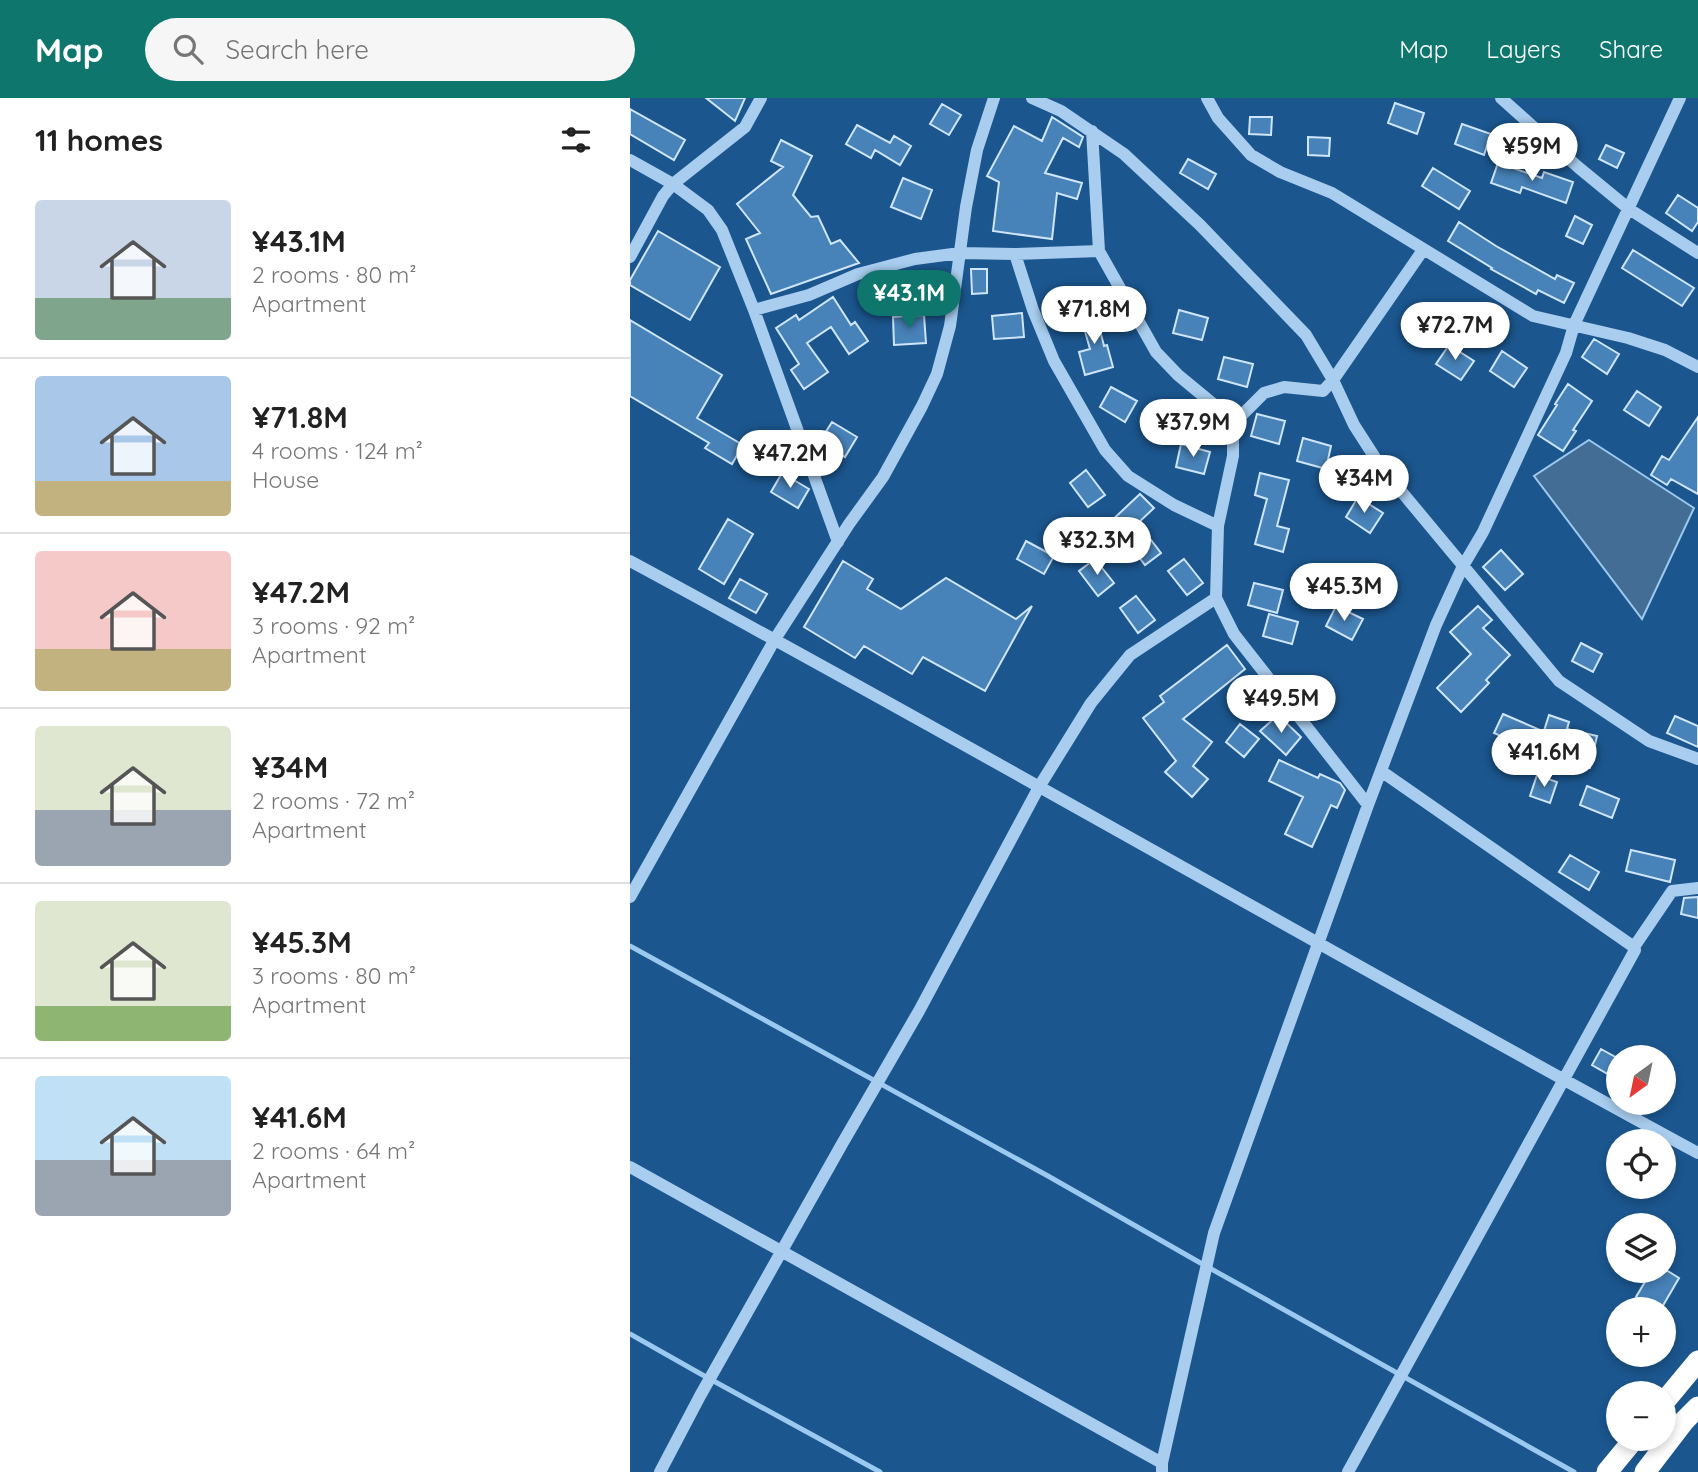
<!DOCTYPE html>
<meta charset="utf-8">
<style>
body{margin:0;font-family:Quicksand,sans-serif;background:#f6f6f6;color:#222;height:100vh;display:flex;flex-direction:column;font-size:26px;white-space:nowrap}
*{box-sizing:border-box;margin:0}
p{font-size:23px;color:#767676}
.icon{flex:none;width:38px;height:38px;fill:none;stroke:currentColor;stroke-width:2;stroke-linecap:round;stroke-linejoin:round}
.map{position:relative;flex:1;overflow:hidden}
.panel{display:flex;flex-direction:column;background:#fff;width:630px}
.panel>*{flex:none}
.needle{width:46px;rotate:213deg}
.controls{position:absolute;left:976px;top:947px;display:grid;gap:14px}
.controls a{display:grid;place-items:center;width:70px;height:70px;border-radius:50%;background:#fff;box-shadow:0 4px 10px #0003;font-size:35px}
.price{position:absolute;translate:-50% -60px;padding:0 16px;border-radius:24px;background:#fff;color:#222;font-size:23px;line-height:46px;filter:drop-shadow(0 2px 4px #0008)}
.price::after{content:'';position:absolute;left:50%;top:42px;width:21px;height:16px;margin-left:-10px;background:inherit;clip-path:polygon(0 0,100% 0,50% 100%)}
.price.current{background:#0f766e;color:#fff}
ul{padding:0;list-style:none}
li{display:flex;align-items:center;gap:21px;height:175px;padding:0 35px}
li+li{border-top:2px solid #e0e0e0}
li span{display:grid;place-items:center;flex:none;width:196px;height:140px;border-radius:7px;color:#555}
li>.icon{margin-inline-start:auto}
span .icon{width:84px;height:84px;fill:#fffc;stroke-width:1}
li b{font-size:30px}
h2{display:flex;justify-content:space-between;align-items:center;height:84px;padding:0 35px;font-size:30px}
header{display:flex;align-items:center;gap:42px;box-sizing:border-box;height:98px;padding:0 35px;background:#0f766e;color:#fff}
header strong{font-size:33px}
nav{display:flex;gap:38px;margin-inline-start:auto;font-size:24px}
.search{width:490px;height:63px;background:#f6f6f6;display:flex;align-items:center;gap:18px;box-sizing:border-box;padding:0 24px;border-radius:38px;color:#767676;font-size:26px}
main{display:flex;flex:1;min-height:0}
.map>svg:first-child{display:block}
</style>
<header>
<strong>Map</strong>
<div class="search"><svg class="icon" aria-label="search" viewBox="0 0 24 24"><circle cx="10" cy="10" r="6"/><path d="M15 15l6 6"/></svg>Search here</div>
<nav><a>Map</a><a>Layers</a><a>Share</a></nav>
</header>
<main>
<section class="panel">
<h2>11 homes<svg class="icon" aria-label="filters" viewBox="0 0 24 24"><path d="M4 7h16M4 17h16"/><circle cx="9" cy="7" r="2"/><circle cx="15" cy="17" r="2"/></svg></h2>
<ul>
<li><span style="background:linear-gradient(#c9d6e8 70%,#7fa58c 0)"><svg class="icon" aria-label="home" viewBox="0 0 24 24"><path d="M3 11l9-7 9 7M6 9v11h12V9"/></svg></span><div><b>¥43.1M</b><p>2 rooms · 80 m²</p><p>Apartment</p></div></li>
<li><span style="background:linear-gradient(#a9c7e8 75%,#c2b280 0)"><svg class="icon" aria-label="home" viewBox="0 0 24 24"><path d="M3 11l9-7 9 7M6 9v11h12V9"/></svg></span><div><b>¥71.8M</b><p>4 rooms · 124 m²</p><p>House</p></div></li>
<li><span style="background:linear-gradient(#f6c9c9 70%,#c2b280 0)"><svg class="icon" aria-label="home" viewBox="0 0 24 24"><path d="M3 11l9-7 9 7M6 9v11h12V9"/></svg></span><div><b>¥47.2M</b><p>3 rooms · 92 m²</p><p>Apartment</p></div></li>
<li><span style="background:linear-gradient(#dfe7d0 60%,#9aa5b1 0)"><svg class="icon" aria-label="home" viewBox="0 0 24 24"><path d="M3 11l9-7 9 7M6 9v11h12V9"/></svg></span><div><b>¥34M</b><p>2 rooms · 72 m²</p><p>Apartment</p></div></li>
<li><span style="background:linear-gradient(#dfe7d0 75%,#8fb573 0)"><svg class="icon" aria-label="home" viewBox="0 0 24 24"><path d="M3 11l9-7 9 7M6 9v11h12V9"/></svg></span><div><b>¥45.3M</b><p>3 rooms · 80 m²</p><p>Apartment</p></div></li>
<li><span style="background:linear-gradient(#bfe0f5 60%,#9aa5b1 0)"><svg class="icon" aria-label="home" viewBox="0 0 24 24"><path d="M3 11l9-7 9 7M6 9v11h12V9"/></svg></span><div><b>¥41.6M</b><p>2 rooms · 64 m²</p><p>Apartment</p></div></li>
</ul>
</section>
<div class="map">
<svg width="1068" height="1374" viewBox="0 0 1068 1374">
<rect width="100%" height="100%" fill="#1b568e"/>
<path fill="#436d95" stroke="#9bc9f0" stroke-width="2" d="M 959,342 L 1064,410 L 1012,521 L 904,378 Z"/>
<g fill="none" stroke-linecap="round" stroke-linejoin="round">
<path stroke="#9bc9f0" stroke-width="5" d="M 0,848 L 418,1078 L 567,1163 L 944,1374
M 0,1236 L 69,1275 L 250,1374"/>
</g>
<path fill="#4782b8" stroke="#cee5fa" stroke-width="2" d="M 76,0 L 115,0 L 105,23 Z
M 765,5 L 794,15 L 787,36 L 758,25 Z
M 312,6 L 331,17 L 319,37 L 300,26 Z
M 0,11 L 55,42 L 44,62 L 0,36 Z
M 422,19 L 453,39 L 449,49 L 433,40 L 415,75 L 452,85 L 447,101 L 427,95 L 422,141 L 363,133 L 369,84 L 357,78 L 384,28 L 412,43 Z
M 620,19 L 642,19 L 641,37 L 619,36 Z
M 832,26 L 861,36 L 854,57 L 825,46 Z
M 227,27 L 260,45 L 264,38 L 281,48 L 270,67 L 245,52 L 241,60 L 216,46 Z
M 678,39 L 700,40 L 699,58 L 678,57 Z
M 151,42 L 182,58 L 163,97 L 181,119 L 188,118 L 201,146 L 210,142 L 229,165 L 141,196 L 116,141 L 130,135 L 107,106 L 153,69 L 141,63 Z
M 976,47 L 994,55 L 987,70 L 969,61 Z
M 558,61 L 586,76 L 578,91 L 550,75 Z
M 868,65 L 912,80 L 914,74 L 943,84 L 936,105 L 892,89 L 890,95 L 861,85 Z
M 803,70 L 840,93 L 829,111 L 792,88 Z
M 273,80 L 302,92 L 291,121 L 261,109 Z
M 1048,97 L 1068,110 L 1068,124 L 1062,133 L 1036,115 Z
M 945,118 L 962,127 L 953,146 L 936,138 Z
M 829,124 L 866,148 L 925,181 L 927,177 L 944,185 L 934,205 L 908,192 L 906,196 L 861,171 L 862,170 L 818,143 Z
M 28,133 L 90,169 L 60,222 L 0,187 L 0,182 Z
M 1003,152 L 1064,190 L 1052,208 L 992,170 Z
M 341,171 L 357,171 L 357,195 L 342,196 Z
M 203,199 L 221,227 L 225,224 L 238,243 L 219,256 L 201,229 L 177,245 L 198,274 L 174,291 L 161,272 L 169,266 L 146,230 L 166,217 L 169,222 Z
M 465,212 L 474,248 L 477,247 L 483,269 L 455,277 L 449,254 L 460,251 L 450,216 Z
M 549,212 L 578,220 L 572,242 L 543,235 Z
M 392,215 L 394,239 L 364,241 L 362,218 Z
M 294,217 L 296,245 L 264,247 L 263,219 Z
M 0,222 L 92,277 L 67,320 L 113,347 L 102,366 L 75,350 L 79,345 L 0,298 Z
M 964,241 L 989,256 L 977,276 L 952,259 Z
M 819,247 L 844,263 L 831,282 L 806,266 Z
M 872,253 L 897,270 L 884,289 L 860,273 Z
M 594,259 L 623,266 L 617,289 L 588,281 Z
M 938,286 L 962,303 L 943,332 L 946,333 L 933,353 L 908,337 L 927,307 L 925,306 Z
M 481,289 L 507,303 L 495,324 L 470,309 Z
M 1007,293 L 1031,309 L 1019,328 L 994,312 Z
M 536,309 L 551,315 L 545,333 L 529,328 Z
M 627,316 L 655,323 L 649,346 L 621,338 Z
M 1068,319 L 1068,396 L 1041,381 L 1037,387 L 1021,377 L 1032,358 L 1039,362 Z
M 202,324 L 227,339 L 215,359 L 190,343 Z
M 673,340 L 701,348 L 696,371 L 667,363 Z
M 551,346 L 580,354 L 574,376 L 546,369 Z
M 456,372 L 475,397 L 458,409 L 440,385 Z
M 152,375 L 179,391 L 168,410 L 141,394 Z
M 630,375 L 659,382 L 647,428 L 659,431 L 653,454 L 625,446 L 637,401 L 625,397 Z
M 510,396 L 524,410 L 508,425 L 531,455 L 515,467 L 493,438 L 491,440 L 478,426 Z
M 728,399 L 753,415 L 740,435 L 716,419 Z
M 98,421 L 123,436 L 94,486 L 69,471 Z
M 396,443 L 424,458 L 414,476 L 387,461 Z
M 871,452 L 893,476 L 875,492 L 853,469 Z
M 465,461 L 484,485 L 468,498 L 449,473 Z
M 554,461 L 573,485 L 557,497 L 538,473 Z
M 213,463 L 243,481 L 237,491 L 271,511 L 316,480 L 386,521 L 402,508 L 355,593 L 293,559 L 282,576 L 234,548 L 225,560 L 174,529 Z
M 110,481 L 137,496 L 126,515 L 99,500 Z
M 624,485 L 653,492 L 647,515 L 618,507 Z
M 506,498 L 525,522 L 508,535 L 490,510 Z
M 706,508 L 733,521 L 722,542 L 696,528 Z
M 848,508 L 862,522 L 853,530 L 880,557 L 856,582 L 859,585 L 831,614 L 807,590 L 841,556 L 820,534 Z
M 639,516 L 668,524 L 662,546 L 633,538 Z
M 951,545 L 972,556 L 963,574 L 942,563 Z
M 597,547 L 615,571 L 553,621 L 582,644 L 563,668 L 578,681 L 562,699 L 535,674 L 546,663 L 513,620 L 534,604 L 530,598 Z
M 873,616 L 910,632 L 895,665 L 874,655 L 880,642 L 864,635 Z
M 648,617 L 671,639 L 656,657 L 630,633 Z
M 919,617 L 939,624 L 937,631 L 967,638 L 960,670 L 940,665 L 944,650 L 912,639 Z
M 1045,618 L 1068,628 L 1068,649 L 1037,635 Z
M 610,626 L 629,641 L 614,659 L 596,644 Z
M 649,662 L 688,680 L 690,676 L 710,685 L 715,692 L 707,710 L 701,707 L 682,749 L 655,736 L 673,699 L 639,683 Z
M 907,677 L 927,684 L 920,705 L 900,698 Z
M 957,688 L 989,701 L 982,720 L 950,707 Z
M 1001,752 L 1045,762 L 1040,784 L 996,773 Z
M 940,757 L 969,774 L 959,792 L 929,774 Z
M 1068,799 L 1068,820 L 1051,816 L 1054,800 Z
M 971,951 L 989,961 L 989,969 L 983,979 L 962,967 Z
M 1022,1172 L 1036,1172 L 1049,1180 L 1031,1211 L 1026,1211 L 1006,1199 Z"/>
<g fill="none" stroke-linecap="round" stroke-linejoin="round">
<path stroke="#a8cdee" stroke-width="12" d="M 402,0 L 431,13 L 494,56 L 570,127 L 676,237 L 703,282 L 724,327 L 751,369 L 929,583 L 1019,643 L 1068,661
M 577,0 L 588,20 L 621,57 L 650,74 L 702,95 L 903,218 L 998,240 L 1035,252 L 1068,269
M 871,0 L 948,69 L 999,111 L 1068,155
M 462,33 L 469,153 L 526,254 L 548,277 L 605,324
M 0,62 L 43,86 L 78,112 L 92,132 L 124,212 L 208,444
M 385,156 L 403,212 L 424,263 L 475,352 L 498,378 L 544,407 L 588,428
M 0,159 L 33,98 L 43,86 L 115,29 L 131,0
M 124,212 L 179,197 L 228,176 L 285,161 L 330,155 L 385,156 L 469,153
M 0,463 C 358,656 710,861 1068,1055
M 751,673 L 1004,849
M 738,707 L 604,536 L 586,500 L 588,428 L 603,358 L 603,338 L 605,324 L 634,295 L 654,289 L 693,293 L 703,282 L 793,152
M 0,799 L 145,541 L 219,426 L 253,379 L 292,308 L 307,276 L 320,228 L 336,109 L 347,52 L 364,0
M 0,1069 L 532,1365
M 30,1374 L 70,1298 L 212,1046 L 289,913 L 409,689 L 461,605 L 500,557 L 586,500
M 532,1374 L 532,1365 L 584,1135 L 738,707 L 806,527 L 833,468 L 853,434 L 936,255 L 944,227 L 1050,0
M 718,1374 L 1005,852 L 1004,849 L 1042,793 L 1068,790"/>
<path stroke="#fff" stroke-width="21" d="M 1034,1304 L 1068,1263
M 977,1374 L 1005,1340
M 1015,1374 L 1054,1323 L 1068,1309"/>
</g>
</svg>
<div class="controls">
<a><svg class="needle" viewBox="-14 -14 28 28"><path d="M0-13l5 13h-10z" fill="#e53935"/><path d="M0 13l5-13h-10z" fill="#767676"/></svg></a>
<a><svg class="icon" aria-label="locate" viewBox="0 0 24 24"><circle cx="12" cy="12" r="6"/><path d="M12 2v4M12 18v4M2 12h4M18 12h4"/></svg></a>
<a><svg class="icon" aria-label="layers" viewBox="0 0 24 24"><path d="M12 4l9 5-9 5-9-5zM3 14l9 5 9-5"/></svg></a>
<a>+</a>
<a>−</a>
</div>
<b class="price" style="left:902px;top:85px">¥59M</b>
<b class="price current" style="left:279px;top:232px">¥43.1M</b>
<b class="price" style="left:464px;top:248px">¥71.8M</b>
<b class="price" style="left:825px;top:264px">¥72.7M</b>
<b class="price" style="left:563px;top:361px">¥37.9M</b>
<b class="price" style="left:160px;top:392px">¥47.2M</b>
<b class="price" style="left:734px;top:417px">¥34M</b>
<b class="price" style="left:467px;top:479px">¥32.3M</b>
<b class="price" style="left:714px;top:525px">¥45.3M</b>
<b class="price" style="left:651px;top:637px">¥49.5M</b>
<b class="price" style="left:914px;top:691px">¥41.6M</b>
</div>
</main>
